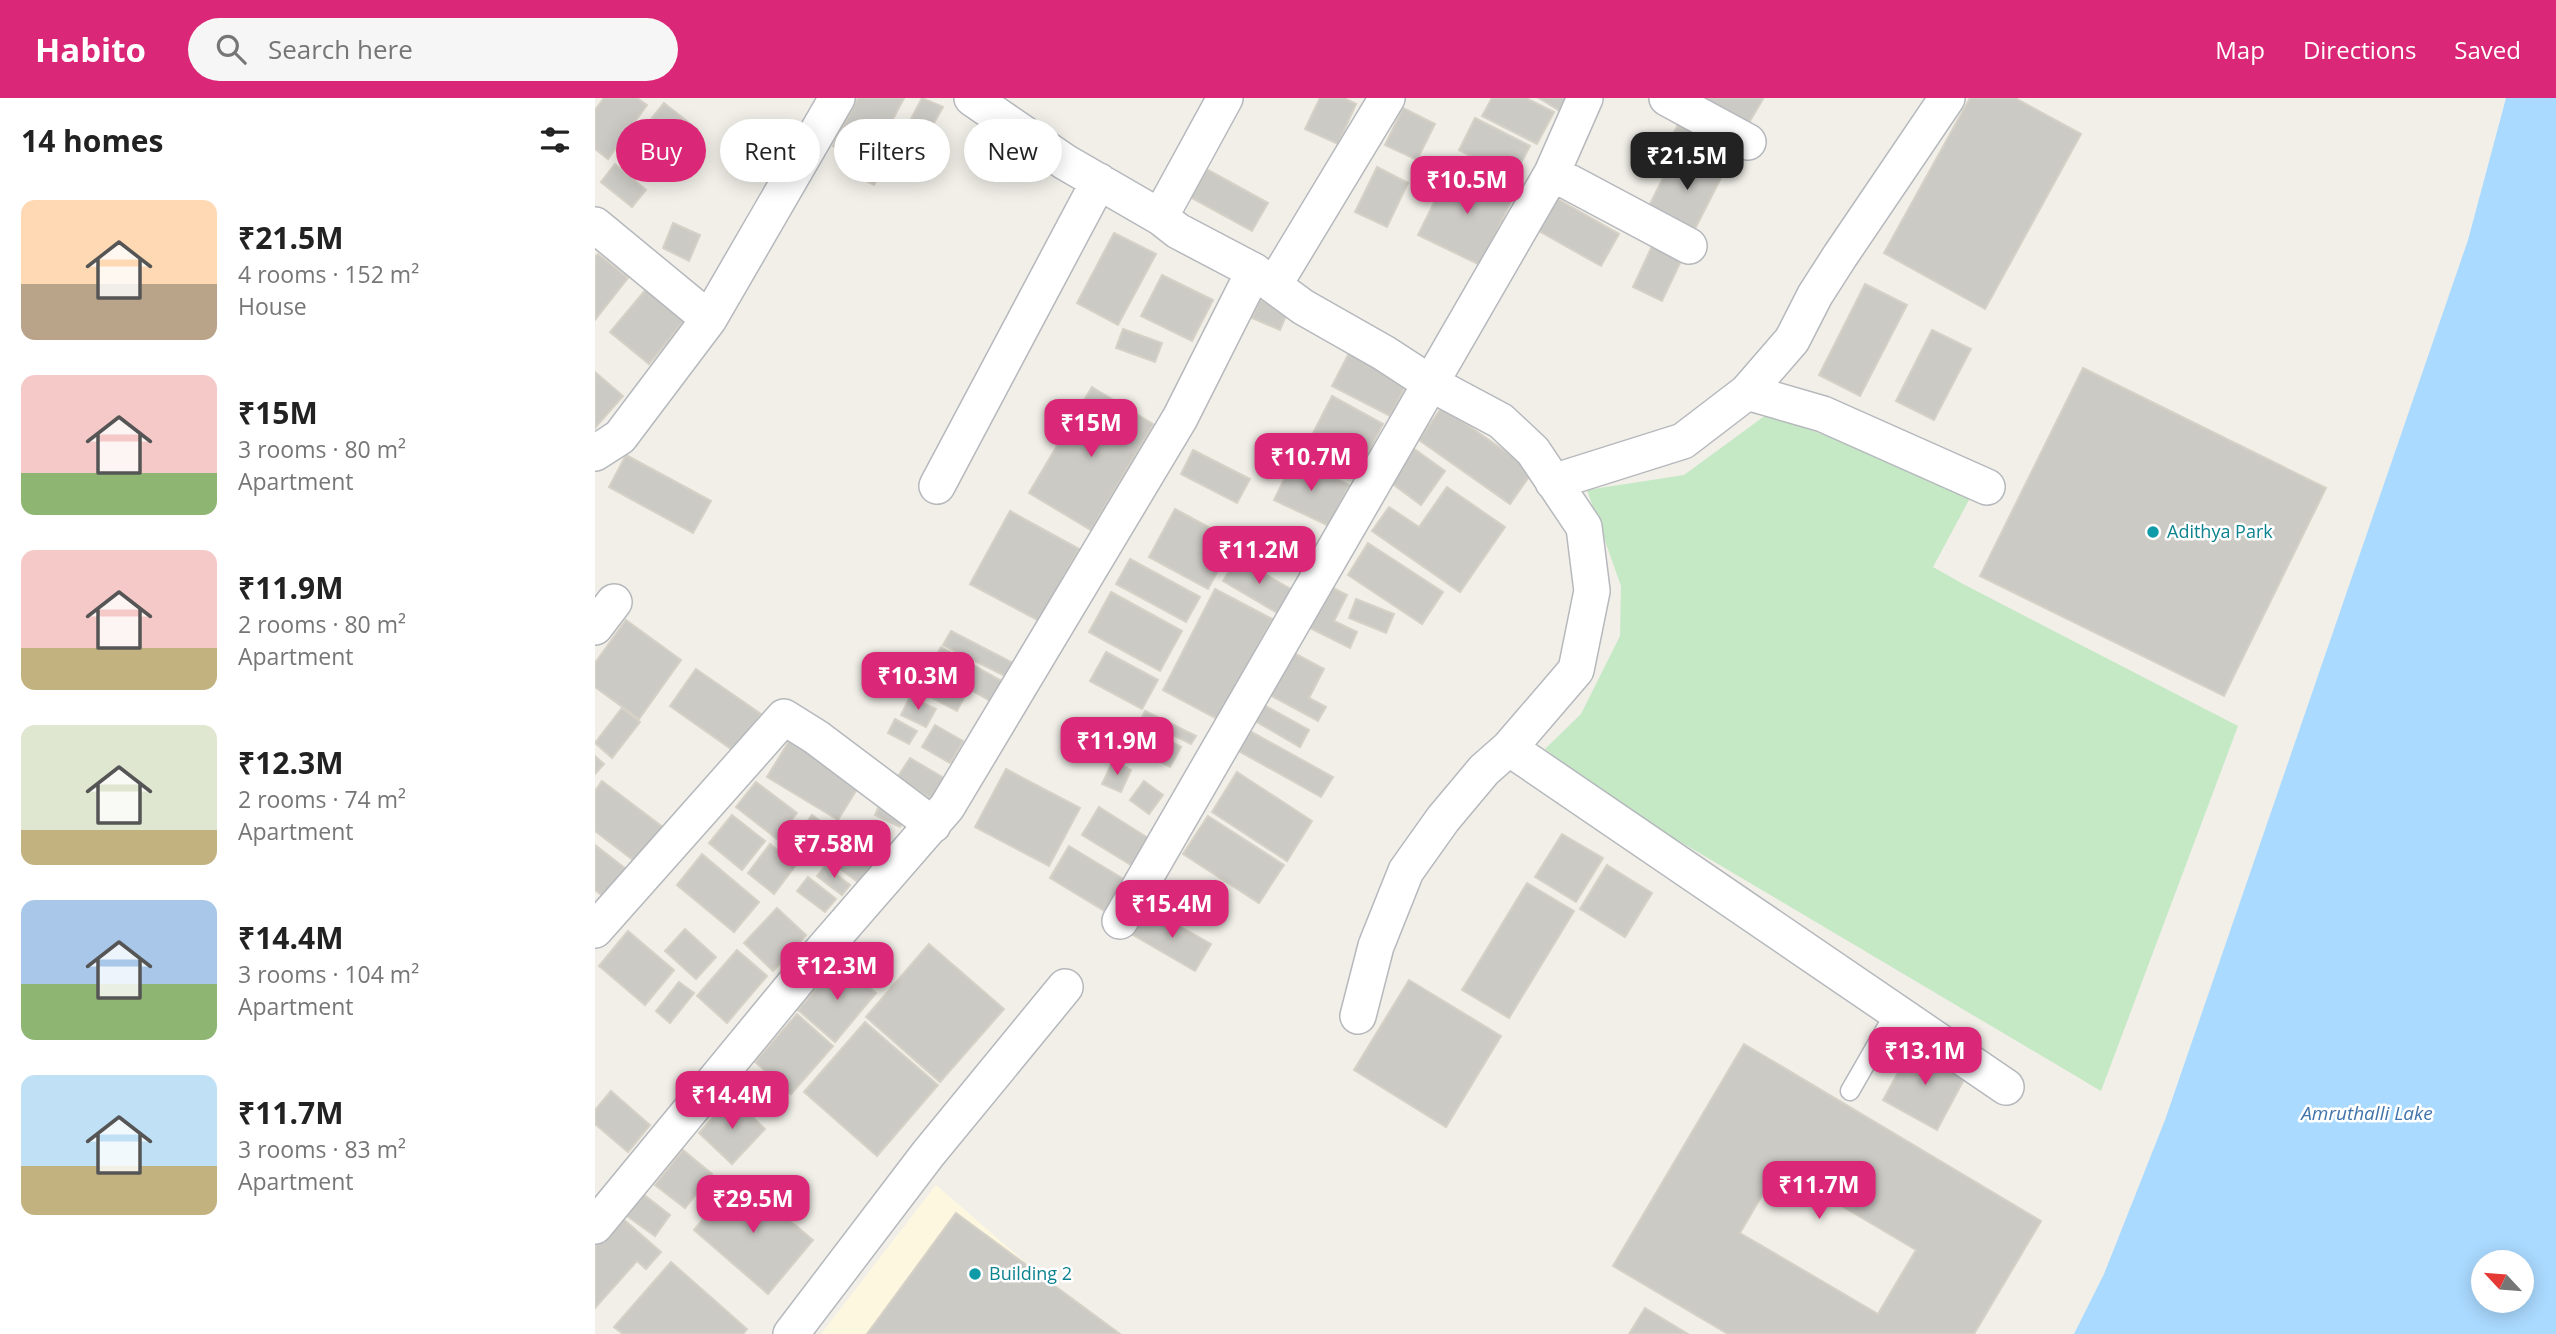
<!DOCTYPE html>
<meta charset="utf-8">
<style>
body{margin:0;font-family:"Open Sans",sans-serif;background:#f6f6f6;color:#222;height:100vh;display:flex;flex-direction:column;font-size:26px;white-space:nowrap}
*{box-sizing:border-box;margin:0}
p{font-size:23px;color:#767676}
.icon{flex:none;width:38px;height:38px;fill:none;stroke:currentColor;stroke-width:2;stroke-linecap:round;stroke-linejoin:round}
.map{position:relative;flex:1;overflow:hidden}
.drawer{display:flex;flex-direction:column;background:#fff;width:595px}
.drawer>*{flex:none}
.top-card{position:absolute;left:21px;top:21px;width:665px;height:63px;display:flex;gap:14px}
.needle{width:46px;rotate:296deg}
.fabs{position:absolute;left:1876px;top:1152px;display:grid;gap:14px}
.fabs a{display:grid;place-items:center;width:63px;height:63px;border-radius:50%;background:#fff;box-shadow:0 4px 18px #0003;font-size:35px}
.price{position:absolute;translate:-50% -60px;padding:0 16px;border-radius:14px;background:#db2777;color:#fff;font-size:23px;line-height:46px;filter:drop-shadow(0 2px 4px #0008)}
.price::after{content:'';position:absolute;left:50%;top:42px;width:21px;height:16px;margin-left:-10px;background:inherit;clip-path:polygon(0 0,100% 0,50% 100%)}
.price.active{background:#222;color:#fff}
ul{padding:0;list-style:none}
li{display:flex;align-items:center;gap:21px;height:175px;padding:0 21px}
li span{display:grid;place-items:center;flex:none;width:196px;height:140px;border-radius:14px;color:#555}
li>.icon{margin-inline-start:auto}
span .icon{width:84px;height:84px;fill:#fffc;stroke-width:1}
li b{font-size:30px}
h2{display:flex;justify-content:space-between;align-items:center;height:84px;padding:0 21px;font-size:30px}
.chip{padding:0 24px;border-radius:32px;background:#fff;box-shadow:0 4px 18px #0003;font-size:24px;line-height:63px}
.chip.active{background:#db2777;color:#fff}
header{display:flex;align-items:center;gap:42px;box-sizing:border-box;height:98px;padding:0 35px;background:#db2777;color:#fff}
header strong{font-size:33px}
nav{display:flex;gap:38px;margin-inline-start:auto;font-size:24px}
.search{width:490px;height:63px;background:#f6f6f6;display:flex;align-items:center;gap:18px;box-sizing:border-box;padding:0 24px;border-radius:38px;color:#767676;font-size:26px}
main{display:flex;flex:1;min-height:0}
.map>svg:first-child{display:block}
</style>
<header>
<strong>Habito</strong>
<div class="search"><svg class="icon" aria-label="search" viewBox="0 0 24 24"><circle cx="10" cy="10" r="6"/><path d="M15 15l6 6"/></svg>Search here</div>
<nav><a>Map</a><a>Directions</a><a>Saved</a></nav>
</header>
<main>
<section class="drawer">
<h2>14 homes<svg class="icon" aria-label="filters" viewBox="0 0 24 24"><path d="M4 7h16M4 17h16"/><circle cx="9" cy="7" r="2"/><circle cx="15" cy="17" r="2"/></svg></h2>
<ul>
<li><span style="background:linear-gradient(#ffd9b3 60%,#b9a48a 0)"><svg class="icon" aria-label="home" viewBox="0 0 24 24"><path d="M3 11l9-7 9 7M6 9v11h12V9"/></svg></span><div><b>₹21.5M</b><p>4 rooms · 152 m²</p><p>House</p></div></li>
<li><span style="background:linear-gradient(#f6c9c9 70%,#8fb573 0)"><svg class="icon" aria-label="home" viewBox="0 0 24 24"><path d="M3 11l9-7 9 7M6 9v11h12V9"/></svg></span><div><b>₹15M</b><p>3 rooms · 80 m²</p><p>Apartment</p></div></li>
<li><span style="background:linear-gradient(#f6c9c9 70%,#c2b280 0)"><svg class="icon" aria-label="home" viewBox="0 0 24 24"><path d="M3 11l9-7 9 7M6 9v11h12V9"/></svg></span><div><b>₹11.9M</b><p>2 rooms · 80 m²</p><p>Apartment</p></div></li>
<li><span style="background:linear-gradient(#dfe7d0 75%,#c2b280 0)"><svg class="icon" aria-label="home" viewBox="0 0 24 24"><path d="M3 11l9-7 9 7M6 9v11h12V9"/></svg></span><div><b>₹12.3M</b><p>2 rooms · 74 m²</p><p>Apartment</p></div></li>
<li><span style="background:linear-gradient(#a9c7e8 60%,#8fb573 0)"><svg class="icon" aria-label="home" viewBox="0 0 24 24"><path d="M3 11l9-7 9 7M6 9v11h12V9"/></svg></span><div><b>₹14.4M</b><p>3 rooms · 104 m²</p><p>Apartment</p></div></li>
<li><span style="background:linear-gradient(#bfe0f5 65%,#c2b280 0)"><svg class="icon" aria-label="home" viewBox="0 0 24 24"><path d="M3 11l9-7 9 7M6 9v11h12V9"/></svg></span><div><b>₹11.7M</b><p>3 rooms · 83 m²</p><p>Apartment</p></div></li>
</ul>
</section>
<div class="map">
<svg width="1961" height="1236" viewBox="0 0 1961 1236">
<rect width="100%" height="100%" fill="#f1efe8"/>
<path fill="#fef7e0" d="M 341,1087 L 513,1236 L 226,1236 Z"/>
<path fill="#c5e8c5" d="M 1171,317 L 1381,389 L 1338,469 L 1368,486 L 1643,628 L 1506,993 L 1025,708 L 950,651 L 986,616 L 1025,538 L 1026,488 L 992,392 L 1089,377 Z"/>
<path fill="#aadaff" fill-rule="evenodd" d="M 1911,0 L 1961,0 L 1961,1236 L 1479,1236 L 1509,1176 L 1570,1022 L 1873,142 ZM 1888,1164 L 1927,1164 L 1927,1202 L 1888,1202 Z"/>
<path fill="#cccac5" stroke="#d6d1c6" stroke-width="2" fill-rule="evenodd" d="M 9,0 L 42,0 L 52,7 L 13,61 L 0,51 L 0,12 Z
M 263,0 L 309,0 L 275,66 L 287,72 L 279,87 L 254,74 L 261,60 L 238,48 Z
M 327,0 L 348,9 L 312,74 L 293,64 Z
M 725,0 L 749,0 L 761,6 L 743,46 L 710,31 Z
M 897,0 L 931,0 L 959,14 L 942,46 L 887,18 Z
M 944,0 L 972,0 L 965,13 Z
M 1109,0 L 1167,0 L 1168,1 L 1152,28 L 1103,11 Z
M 1375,0 L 1420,0 L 1486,36 L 1390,211 L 1289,155 Z
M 69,5 L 103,32 L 64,81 L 30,54 Z
M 808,10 L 840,26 L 822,62 L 790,47 Z
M 880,20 L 935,48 L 918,80 L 864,52 Z
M 1084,25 L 1108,37 L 1091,69 L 1067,56 Z
M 1109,62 L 1130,72 L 1100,131 L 1054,108 L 1076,64 L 1102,77 Z
M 20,66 L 51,92 L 37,109 L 6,84 Z
M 604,67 L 673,105 L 657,133 L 588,95 Z
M 782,69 L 813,85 L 792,129 L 760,114 Z
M 854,74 L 886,90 L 892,77 L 922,91 L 885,167 L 823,137 Z
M 961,100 L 1024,136 L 1006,168 L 942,132 Z
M 78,125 L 105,137 L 94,163 L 68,150 Z
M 519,135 L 561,156 L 523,227 L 482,205 Z
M 1058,146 L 1087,161 L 1067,203 L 1038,189 Z
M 3,156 L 33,180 L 0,222 L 0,159 Z
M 567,177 L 618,202 L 597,243 L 546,218 Z
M 58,183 L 96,214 L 54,266 L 15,234 Z
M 1270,186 L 1312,207 L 1265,298 L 1224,277 Z
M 665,201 L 693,213 L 685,232 L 657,220 Z
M 528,231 L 567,245 L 560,264 L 521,250 Z
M 1337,232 L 1376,251 L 1339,322 L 1301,303 Z
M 754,255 L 812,285 L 795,318 L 737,288 Z
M 1488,270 L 1731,390 L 1629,598 L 1385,478 Z
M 0,274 L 28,298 L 0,330 Z
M 497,289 L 558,326 L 496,432 L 434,395 Z
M 737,298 L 788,326 L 766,368 L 715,341 Z
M 847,309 L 938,373 L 915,406 L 824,342 Z
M 818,350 L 850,373 L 826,407 L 795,384 Z
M 598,352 L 655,381 L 642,405 L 586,376 Z
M 31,357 L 116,403 L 98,435 L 14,389 Z
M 699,361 L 754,387 L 734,428 L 679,402 Z
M 852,389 L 910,429 L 865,494 L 777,433 L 794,409 L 824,429 Z
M 580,411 L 639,443 L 613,491 L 554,459 Z
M 415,413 L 484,451 L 444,523 L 375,486 Z
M 773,445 L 848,494 L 827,526 L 753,477 Z
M 642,460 L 699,493 L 686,517 L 628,483 Z
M 535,461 L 605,499 L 591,524 L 521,486 Z
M 736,489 L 752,497 L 739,523 L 762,534 L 755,550 L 715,530 Z
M 620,491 L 677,521 L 624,622 L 568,592 Z
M 516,494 L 587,533 L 565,573 L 494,534 Z
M 761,501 L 799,516 L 791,535 L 754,520 Z
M 31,522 L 86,562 L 44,621 L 0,589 L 0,565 Z
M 356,533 L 422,567 L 416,581 L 348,547 Z
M 346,549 L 408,584 L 397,604 L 335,569 Z
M 511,554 L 563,582 L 547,611 L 495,583 Z
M 697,554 L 729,571 L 714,600 L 731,609 L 723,623 L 675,597 Z
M 101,571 L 166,616 L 139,653 L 75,608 Z
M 328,575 L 371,596 L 362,613 L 320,591 Z
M 315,599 L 341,611 L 331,629 L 306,617 Z
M 669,607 L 714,632 L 705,649 L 660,623 Z
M 27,610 L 45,624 L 17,660 L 0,645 Z
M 550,613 L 601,638 L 596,646 L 546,621 Z
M 300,621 L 322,633 L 314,646 L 293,635 Z
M 542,626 L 586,649 L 575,669 L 531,646 Z
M 340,627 L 368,643 L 355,665 L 327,649 Z
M 653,632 L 738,679 L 726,699 L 642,652 Z
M 196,640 L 267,683 L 243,722 L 172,679 Z
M 0,658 L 9,666 L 0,676 Z
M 315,660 L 349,680 L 337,701 L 302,680 Z
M 518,663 L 536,672 L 526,694 L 507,686 Z
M 411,671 L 485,710 L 454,768 L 380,729 Z
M 642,674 L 717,723 L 692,763 L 617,714 Z
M 7,683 L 69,730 L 42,765 L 0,733 L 0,693 Z
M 549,683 L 568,697 L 554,716 L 535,702 Z
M 161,684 L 202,715 L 182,741 L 141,709 Z
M 287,701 L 312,712 L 305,729 L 280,717 Z
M 504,709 L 561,745 L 544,772 L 487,737 Z
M 137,717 L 170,743 L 147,772 L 114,745 Z
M 217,717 L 232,728 L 208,762 L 193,751 Z
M 613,718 L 689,767 L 664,805 L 588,756 Z
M 264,733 L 288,751 L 263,784 L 240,767 Z
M 967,736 L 1008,760 L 981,804 L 940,779 Z
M 175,746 L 201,767 L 179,796 L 153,775 Z
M 0,747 L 31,771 L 9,799 L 0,792 Z
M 474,748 L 532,783 L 513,815 L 455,780 Z
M 107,756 L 164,804 L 139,834 L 82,787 Z
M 1012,767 L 1057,795 L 1030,839 L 985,811 Z
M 230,768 L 255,787 L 247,797 L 222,778 Z
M 213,779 L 241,801 L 230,814 L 202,793 Z
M 932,785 L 979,813 L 914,920 L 867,892 Z
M 182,810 L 211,837 L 178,873 L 149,845 Z
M 553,810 L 616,846 L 600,873 L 538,837 Z
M 90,831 L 121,859 L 101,881 L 70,853 Z
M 33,833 L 79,872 L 50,907 L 4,868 Z
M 334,846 L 409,911 L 345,984 L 271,919 Z
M 142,852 L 172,878 L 132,925 L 102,898 Z
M 245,864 L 281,895 L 240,944 L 203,912 Z
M 814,882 L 906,938 L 851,1029 L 759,972 Z
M 84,884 L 99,895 L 75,925 L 61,913 Z
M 202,916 L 238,948 L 196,996 L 160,964 Z
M 270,924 L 343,987 L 282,1058 L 209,994 Z
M 1149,946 L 1446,1123 L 1379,1236 L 1133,1236 L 1018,1168 ZM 1183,1070 L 1321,1152 L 1283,1216 L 1145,1135 Z
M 1318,947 L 1372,976 L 1342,1032 L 1288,1002 Z
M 16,993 L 55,1027 L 33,1054 L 0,1026 L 0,1012 Z
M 137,999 L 170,1031 L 137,1066 L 104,1035 Z
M 88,1052 L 117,1076 L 90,1110 L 60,1087 Z
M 143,1079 L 218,1142 L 173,1196 L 99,1132 Z
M 48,1096 L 75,1117 L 60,1138 L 32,1118 Z
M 361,1115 L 525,1236 L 272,1236 Z
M 26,1119 L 66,1154 L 51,1171 L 42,1163 L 0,1210 L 0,1148 Z
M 76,1164 L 152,1231 L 148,1236 L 28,1236 L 19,1229 Z
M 1050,1210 L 1093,1236 L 1034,1236 Z"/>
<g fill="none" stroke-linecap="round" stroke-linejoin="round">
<g stroke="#b5b8bc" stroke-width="21">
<path id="service" d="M 1255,993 L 1301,913"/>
</g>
<g stroke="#b5b8bc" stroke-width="38">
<path id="minor" d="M 377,0 L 470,64 L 565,119 L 583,133 L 659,173 L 708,209 L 789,255 L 835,285 L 906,323 L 938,353 L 989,429 L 997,493 L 981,572 L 914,650 L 889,672 L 848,721 L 811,773 L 781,848 L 763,918
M 990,0 L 957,75 L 1094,148
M 1072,0 L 1153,44
M 565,119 L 630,0
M 0,127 L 114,221
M 679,187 L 792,0
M 1152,294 L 1197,242 L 1220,197 L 1245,158 L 1352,0
M 0,355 L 25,339 L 114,221 L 242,0
M 958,384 L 1088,343 L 1152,294 L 1228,316 L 1392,389
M 342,388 L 504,83
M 0,529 L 19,504
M 914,650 L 1411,989
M 525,823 L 957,75
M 0,832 L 189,619 L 221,639 L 338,727
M 0,1128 L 219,862 L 352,709 L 585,320 L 659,173
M 196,1236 L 333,1056 L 470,889"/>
</g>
<use href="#service" stroke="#fff" stroke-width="18"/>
<use href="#minor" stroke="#fff" stroke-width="35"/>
</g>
<g fill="#0f9aa8" stroke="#fff" stroke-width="2.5">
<circle cx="1558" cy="434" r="7"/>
<circle cx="380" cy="1176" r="7"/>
</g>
<g text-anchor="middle" stroke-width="5" stroke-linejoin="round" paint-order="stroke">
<g font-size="18" fill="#0d838f" stroke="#fff" text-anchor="start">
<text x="1572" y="440">Adithya Park</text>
<text x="394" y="1182">Building 2</text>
</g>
<g font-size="19" font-style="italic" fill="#4174aa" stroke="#fff">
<text x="1772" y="1022">Amruthalli Lake</text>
</g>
</g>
</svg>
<div class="fabs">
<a><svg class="needle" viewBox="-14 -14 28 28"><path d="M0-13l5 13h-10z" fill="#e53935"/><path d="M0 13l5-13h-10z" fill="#767676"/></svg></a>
</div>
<b class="price active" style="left:1092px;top:94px">₹21.5M</b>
<b class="price" style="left:872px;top:118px">₹10.5M</b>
<b class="price" style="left:496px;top:361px">₹15M</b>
<b class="price" style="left:716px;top:395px">₹10.7M</b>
<b class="price" style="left:664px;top:488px">₹11.2M</b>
<b class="price" style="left:323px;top:614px">₹10.3M</b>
<b class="price" style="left:522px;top:679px">₹11.9M</b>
<b class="price" style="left:239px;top:782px">₹7.58M</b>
<b class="price" style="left:577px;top:842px">₹15.4M</b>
<b class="price" style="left:242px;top:904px">₹12.3M</b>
<b class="price" style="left:1330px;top:989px">₹13.1M</b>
<b class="price" style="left:137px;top:1033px">₹14.4M</b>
<b class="price" style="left:1224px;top:1123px">₹11.7M</b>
<b class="price" style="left:158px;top:1137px">₹29.5M</b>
<div class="top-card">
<a class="chip active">Buy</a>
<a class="chip">Rent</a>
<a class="chip">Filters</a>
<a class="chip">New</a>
</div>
</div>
</main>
